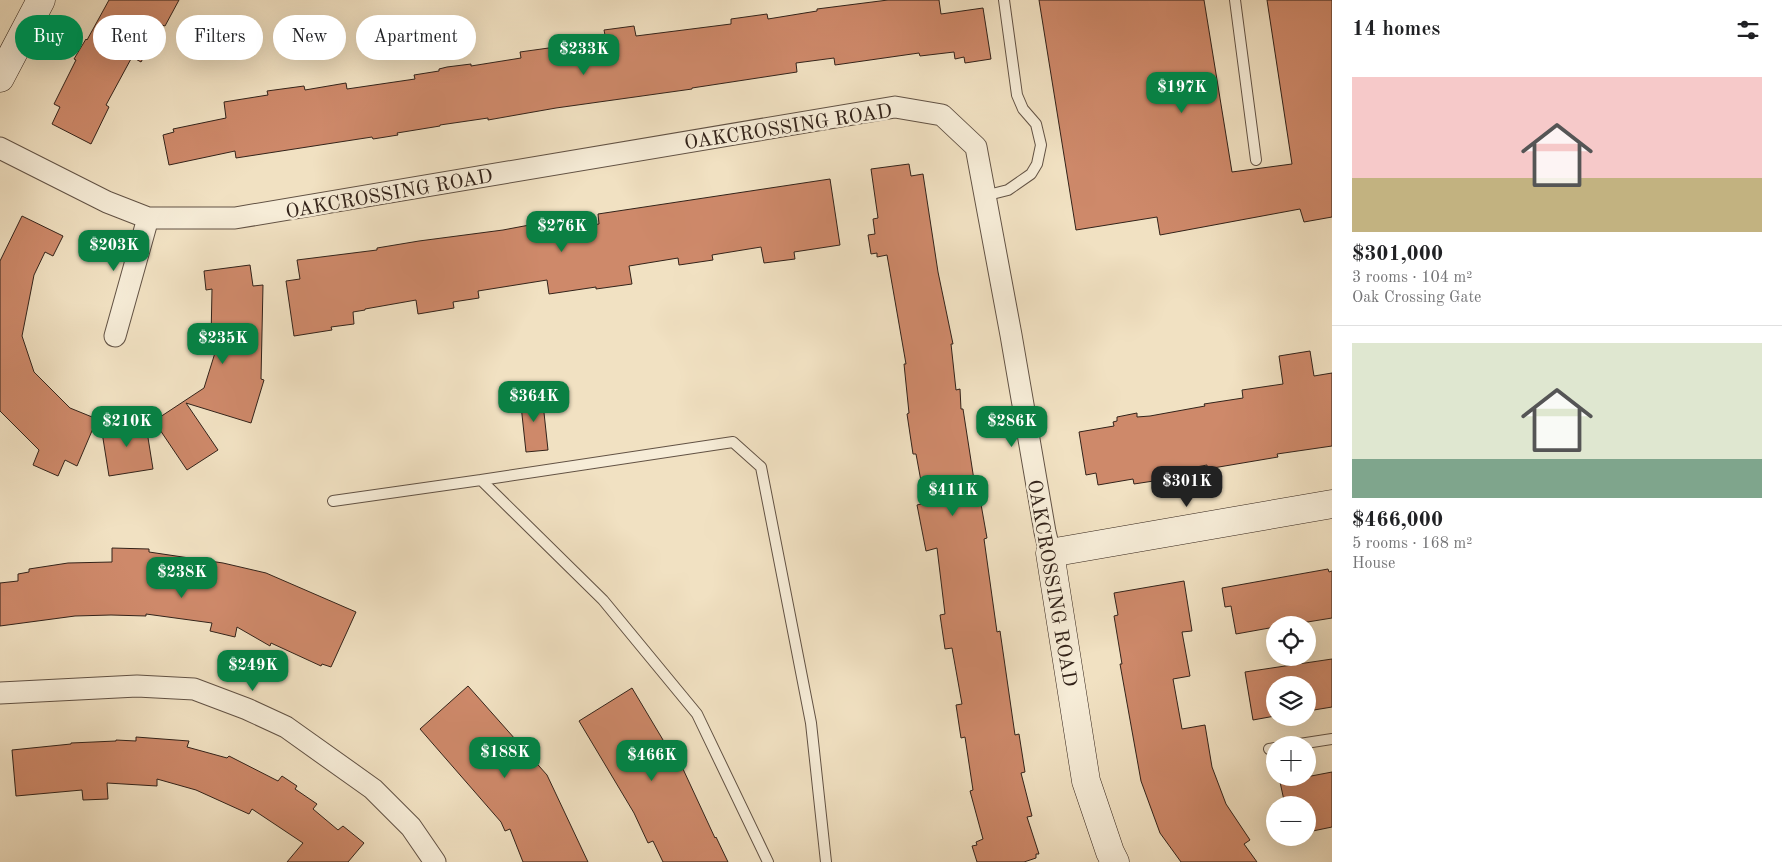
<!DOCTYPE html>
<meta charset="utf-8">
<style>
body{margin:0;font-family:"Old Standard TT",serif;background:#f6f6f6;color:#202124;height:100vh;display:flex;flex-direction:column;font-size:19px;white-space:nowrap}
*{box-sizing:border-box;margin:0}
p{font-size:16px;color:#757577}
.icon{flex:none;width:28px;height:28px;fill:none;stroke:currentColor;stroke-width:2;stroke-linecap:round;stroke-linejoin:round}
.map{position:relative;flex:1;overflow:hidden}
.drawer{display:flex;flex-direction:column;background:#fff;width:450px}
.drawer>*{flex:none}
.banner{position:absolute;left:15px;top:15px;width:475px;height:45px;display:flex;gap:10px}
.tools{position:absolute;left:1266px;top:616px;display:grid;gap:10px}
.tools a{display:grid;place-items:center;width:50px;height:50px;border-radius:50%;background:#fff;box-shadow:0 5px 20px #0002;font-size:25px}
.price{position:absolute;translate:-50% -42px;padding:0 11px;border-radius:10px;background:#0b8043;color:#fff;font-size:16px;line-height:32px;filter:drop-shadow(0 1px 2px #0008)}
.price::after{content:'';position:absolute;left:50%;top:30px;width:15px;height:11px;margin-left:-8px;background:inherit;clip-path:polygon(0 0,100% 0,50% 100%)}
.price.current{background:#222;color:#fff}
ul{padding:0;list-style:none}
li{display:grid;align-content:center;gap:10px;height:265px;padding:0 20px}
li+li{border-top:1px solid #e0e0e0}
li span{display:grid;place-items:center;height:155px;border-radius:0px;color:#555}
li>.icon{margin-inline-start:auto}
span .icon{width:90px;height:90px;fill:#fffc;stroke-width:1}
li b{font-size:21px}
h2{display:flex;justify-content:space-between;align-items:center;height:60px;padding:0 20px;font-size:21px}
.tag{padding:0 18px;border-radius:22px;background:#fff;box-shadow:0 5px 20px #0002;font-size:18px;line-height:45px}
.tag.current{background:#0b8043;color:#fff}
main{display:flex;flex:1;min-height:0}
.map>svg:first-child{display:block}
</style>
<main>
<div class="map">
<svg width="1332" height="862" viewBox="0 0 1332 862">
<rect width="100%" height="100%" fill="#f1e1c2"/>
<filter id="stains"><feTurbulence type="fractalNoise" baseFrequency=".004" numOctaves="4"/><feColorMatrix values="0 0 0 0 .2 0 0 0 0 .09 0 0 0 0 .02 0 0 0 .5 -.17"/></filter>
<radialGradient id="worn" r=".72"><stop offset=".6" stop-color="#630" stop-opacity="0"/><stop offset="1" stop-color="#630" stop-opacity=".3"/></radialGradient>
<path fill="#ce896a" stroke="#33231a" d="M 109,0 L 179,0 L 165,26 L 162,25 L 141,62 L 132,57 L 106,105 L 109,107 L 91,144 L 52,124 L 60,107 L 54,104 L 76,60 L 74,59 L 86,39 L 87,40 Z
M 888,0 L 939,0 L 941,14 L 983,8 L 991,59 L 965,63 L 964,57 L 955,59 L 954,52 L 920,56 L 919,53 L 835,65 L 834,58 L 796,63 L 797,72 L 692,88 L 692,89 L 556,108 L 488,120 L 488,118 L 440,125 L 440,126 L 397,133 L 398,135 L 373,139 L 372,137 L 236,158 L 235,151 L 169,165 L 163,135 L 174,132 L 173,129 L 226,118 L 224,102 L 268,95 L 267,91 L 304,86 L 305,90 L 346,83 L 347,89 L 415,79 L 414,75 L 439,71 L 439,69 L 447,67 L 471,64 L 471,66 L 521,58 L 520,52 L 606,40 L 604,30 L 634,26 L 636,36 L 731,24 L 731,19 L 767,14 L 768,19 L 817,11 L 817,9 Z
M 1039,0 L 1204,0 L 1232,172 L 1292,164 L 1267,0 L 1332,0 L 1332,217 L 1304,222 L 1300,209 L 1160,235 L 1157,217 L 1076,230 Z
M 909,164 L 911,176 L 923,174 L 938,272 L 953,344 L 951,344 L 956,390 L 960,389 L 961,409 L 963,409 L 976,493 L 979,493 L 987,538 L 984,539 L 997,632 L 1000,631 L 1015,735 L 1019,734 L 1025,772 L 1021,773 L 1032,816 L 1027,817 L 1039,854 L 1036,854 L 1036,858 L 1024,862 L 977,862 L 972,846 L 977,845 L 976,842 L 983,839 L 970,791 L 973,790 L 965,737 L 961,738 L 956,705 L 962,704 L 952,648 L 945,649 L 940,615 L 945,614 L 937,548 L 926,551 L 917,505 L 925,503 L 916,454 L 913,454 L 907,414 L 909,413 L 904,364 L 906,364 L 887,255 L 877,257 L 877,253 L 871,254 L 868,235 L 875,234 L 873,219 L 878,218 L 871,169 Z
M 830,179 L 840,245 L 794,252 L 795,259 L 764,263 L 761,247 L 712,255 L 713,260 L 679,265 L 678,258 L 629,266 L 632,284 L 596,289 L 596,287 L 549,294 L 547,280 L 478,291 L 479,298 L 453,302 L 454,308 L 418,314 L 416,300 L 365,309 L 365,310 L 353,312 L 354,324 L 331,327 L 332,330 L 294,336 L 286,281 L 300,279 L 297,260 L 377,250 L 377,248 L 419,241 L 503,230 L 556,220 L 558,230 L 599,224 L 598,214 Z
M 22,216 L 63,236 L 53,256 L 45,252 L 34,275 L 22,336 L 34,372 L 70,408 L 97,419 L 77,466 L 65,460 L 58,476 L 33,465 L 39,450 L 0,411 L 0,261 Z
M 250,265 L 253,286 L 263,285 L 261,379 L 264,380 L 251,423 L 186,403 L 218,450 L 187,470 L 154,421 L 204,388 L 219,340 L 211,340 L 212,289 L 206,290 L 204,271 Z
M 1310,351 L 1314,376 L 1332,373 L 1332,446 L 1277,454 L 1278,457 L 1207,469 L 1207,465 L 1159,474 L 1160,480 L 1134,484 L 1133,479 L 1098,485 L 1096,473 L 1086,475 L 1079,432 L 1114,426 L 1113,422 L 1117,421 L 1117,417 L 1137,413 L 1137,417 L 1150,416 L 1205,406 L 1204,404 L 1243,398 L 1242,390 L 1283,384 L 1279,356 Z
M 542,394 L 548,450 L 526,452 L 520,396 Z
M 145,419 L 153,469 L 109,476 L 101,426 Z
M 112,548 L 149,549 L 149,552 L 223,563 L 266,573 L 356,612 L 331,667 L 322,664 L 321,666 L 271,643 L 270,646 L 237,627 L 235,637 L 210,631 L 212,623 L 146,614 L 146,616 L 111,615 L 75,616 L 0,626 L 0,583 L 18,581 L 18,574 L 29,572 L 29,569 L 68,563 L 112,562 Z
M 1328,569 L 1329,572 L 1332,571 L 1332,618 L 1289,625 L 1275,625 L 1275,627 L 1236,634 L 1231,606 L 1225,607 L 1222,588 Z
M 1184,581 L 1192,631 L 1182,632 L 1190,676 L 1173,679 L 1182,729 L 1205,725 L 1212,767 L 1226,804 L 1250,840 L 1244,844 L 1257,862 L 1181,862 L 1160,833 L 1141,781 L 1120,664 L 1122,664 L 1114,616 L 1118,615 L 1114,593 Z
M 1332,659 L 1332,707 L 1308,711 L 1308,685 L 1275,685 L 1275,716 L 1253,720 L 1245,672 Z
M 468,686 L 547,775 L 588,862 L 523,862 L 510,829 L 505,831 L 501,822 L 420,729 Z
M 632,688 L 681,770 L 683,769 L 715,838 L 716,837 L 728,862 L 663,862 L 653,841 L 648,843 L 634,813 L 579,721 Z
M 136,737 L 189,741 L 187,747 L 227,758 L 229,756 L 278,781 L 282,776 L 297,786 L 295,789 L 317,804 L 313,809 L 338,830 L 343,826 L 364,843 L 348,862 L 287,862 L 303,843 L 252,809 L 249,814 L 196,790 L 157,779 L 157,786 L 107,783 L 108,799 L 83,800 L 82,790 L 16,796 L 12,750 L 71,744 L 71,743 L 116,741 L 116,740 L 136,741 Z
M 1332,772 L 1332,827 L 1308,832 L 1308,805 L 1285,805 L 1280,782 Z"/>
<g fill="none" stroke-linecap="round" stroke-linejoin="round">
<g stroke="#625244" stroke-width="12">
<path id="lane" d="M 1235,0 L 1256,160
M 984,196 L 1008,190 L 1031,174 L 1037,164 L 1041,145 L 1036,124 L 1023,109 L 1017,95 L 1004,0
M 333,501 L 481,480
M 1293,745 L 1332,739
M 1269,749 L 1275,748
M 768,862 L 697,714 L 603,600 L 481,480 L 733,442 L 761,467 L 811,723 L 826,862"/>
</g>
<g stroke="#625244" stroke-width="23">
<path id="street" d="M 0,148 L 107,202 L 148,218 L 235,218 L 895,107 L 942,115 L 976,147 L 1011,335 L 1045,532 L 1050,553
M 115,336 L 148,218
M 0,693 L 137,686 L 194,689 L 247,709 L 286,727 L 373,789 L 411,827 L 435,862"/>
</g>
<g stroke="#33231a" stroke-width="29">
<path id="secondary" d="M 0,78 L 41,0
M 1115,862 L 1110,852 L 1086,781 L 1050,553 L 1332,504"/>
</g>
<use href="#lane" stroke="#f6ecd7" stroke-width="10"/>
<use href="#street" stroke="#f6ecd7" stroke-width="21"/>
<use href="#secondary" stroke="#f6ecd7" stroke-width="28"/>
</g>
<g text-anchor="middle" stroke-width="5" stroke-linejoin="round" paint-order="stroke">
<g font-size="20" fill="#33231a" stroke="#f6ecd7">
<text transform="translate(788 126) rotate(-9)" y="7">OAKCROSSING ROAD</text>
<text transform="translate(389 193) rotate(-10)" y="7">OAKCROSSING ROAD</text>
<text transform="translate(1053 583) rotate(80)" y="7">OAKCROSSING ROAD</text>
</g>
</g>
<rect width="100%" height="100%" filter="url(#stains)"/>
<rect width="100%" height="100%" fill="url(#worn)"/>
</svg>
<div class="tools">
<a><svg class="icon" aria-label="locate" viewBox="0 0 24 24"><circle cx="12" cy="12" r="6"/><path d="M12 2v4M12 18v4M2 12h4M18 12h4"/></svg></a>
<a><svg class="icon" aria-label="layers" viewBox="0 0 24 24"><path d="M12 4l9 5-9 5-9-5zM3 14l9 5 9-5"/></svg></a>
<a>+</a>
<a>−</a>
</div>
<b class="price" style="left:584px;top:76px">$233K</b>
<b class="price" style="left:1182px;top:114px">$197K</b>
<b class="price" style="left:562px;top:253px">$276K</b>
<b class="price" style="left:114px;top:272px">$203K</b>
<b class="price" style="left:223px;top:365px">$235K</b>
<b class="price" style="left:534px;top:423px">$364K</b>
<b class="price" style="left:127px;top:448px">$210K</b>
<b class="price" style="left:1012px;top:448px">$286K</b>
<b class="price current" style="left:1187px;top:508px">$301K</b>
<b class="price" style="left:953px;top:517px">$411K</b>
<b class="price" style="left:182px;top:599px">$238K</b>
<b class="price" style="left:253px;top:692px">$249K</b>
<b class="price" style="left:505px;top:779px">$188K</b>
<b class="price" style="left:652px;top:782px">$466K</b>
<div class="banner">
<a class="tag current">Buy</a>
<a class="tag">Rent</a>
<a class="tag">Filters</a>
<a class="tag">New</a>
<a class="tag">Apartment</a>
</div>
</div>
<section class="drawer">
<h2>14 homes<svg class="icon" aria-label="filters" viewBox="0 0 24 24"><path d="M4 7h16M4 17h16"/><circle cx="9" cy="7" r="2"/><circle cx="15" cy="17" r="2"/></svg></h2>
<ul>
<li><span style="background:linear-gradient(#f6c9c9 65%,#c2b280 0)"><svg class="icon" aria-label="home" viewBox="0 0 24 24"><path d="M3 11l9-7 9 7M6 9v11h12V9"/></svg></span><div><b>$301,000</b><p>3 rooms · 104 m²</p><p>Oak Crossing Gate</p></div></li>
<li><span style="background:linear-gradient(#dfe7d0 75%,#7fa58c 0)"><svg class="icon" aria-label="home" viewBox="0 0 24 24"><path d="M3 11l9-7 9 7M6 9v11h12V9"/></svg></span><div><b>$466,000</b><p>5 rooms · 168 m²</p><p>House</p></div></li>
</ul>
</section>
</main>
